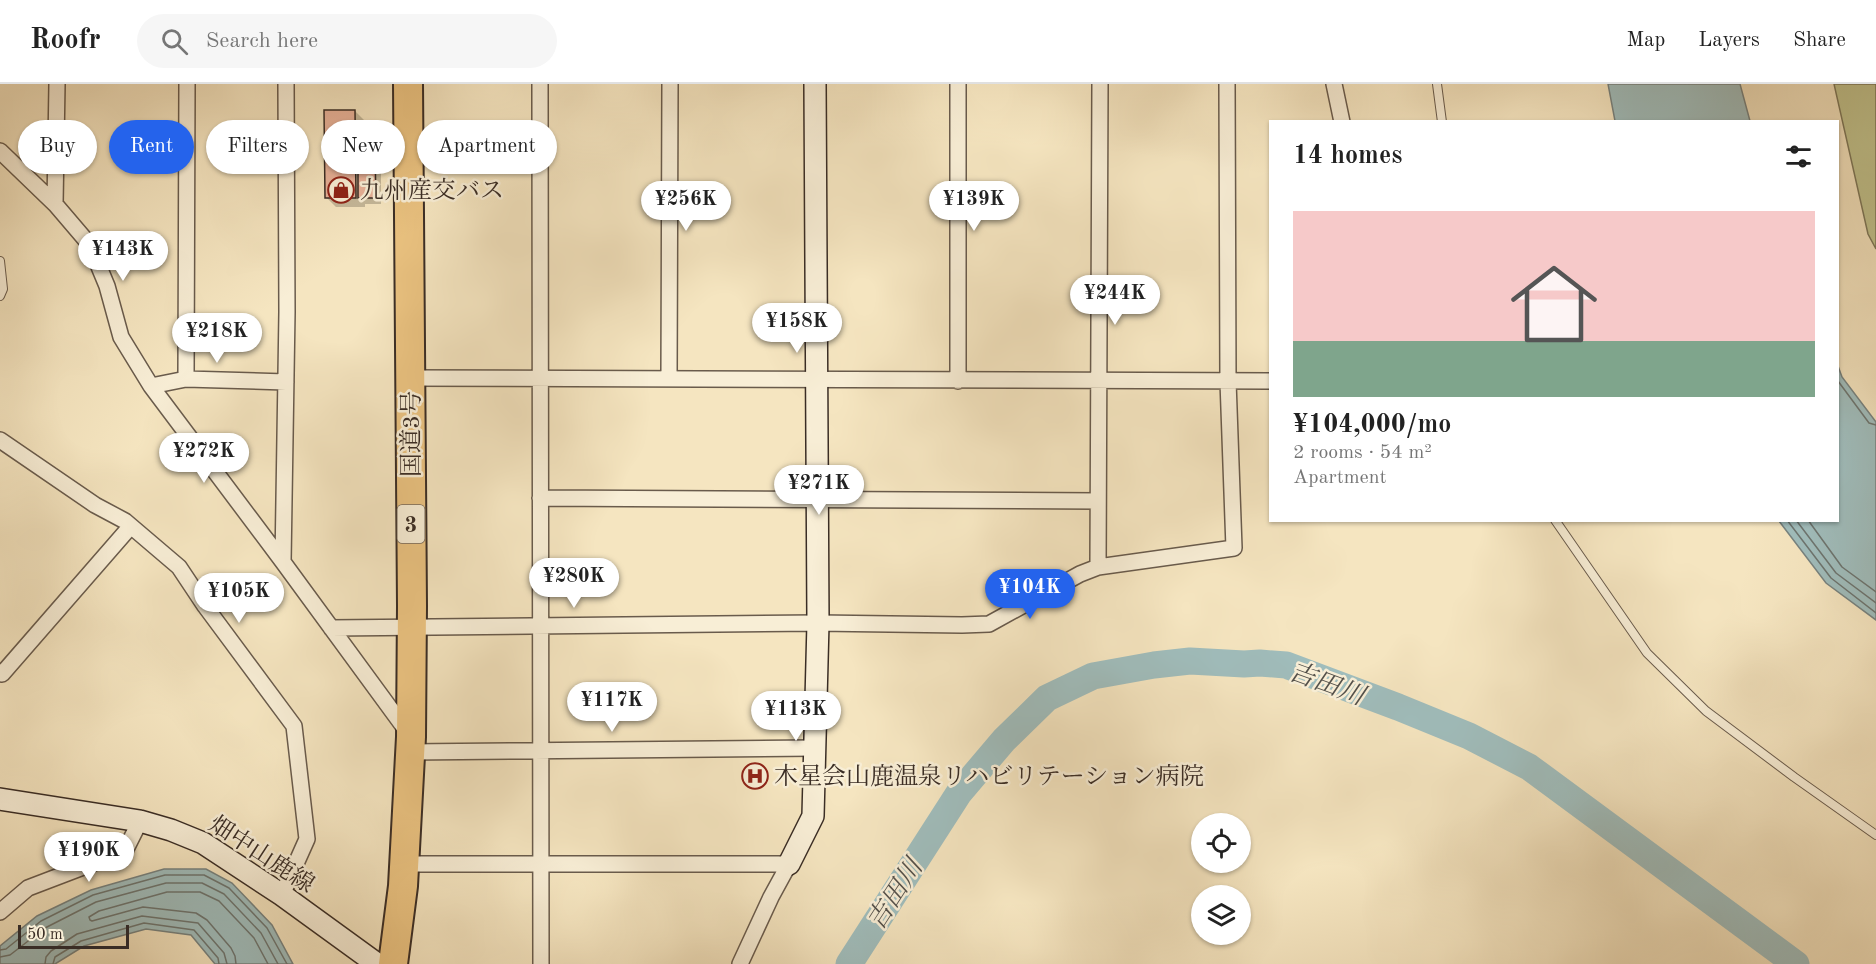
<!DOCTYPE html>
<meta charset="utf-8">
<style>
body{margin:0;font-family:"Old Standard TT","Noto Serif JP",serif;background:#f6f6f6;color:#222;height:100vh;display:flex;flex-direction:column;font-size:22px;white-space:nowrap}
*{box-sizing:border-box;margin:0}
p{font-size:20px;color:#767676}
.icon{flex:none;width:33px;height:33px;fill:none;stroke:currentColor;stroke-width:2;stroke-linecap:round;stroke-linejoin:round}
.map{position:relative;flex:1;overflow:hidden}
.side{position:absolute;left:1269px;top:36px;width:570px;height:402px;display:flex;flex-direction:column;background:#fff;border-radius:0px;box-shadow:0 2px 4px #0004}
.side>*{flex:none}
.banner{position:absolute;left:18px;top:36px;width:570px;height:54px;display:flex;gap:12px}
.tools{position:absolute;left:1191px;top:729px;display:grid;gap:12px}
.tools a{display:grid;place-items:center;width:60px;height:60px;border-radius:50%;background:#fff;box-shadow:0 2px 4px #0004;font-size:30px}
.scale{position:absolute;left:18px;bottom:15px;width:111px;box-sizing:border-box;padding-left:6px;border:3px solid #3a2d25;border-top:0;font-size:16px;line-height:21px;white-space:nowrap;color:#3a2d25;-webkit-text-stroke:4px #f8eed6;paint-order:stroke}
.price{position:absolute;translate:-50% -51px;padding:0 14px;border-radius:21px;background:#fff;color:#222;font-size:20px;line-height:39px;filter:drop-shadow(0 2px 3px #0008)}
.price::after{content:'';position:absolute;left:50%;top:36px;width:18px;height:14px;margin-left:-9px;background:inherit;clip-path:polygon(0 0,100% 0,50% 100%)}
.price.on{background:#2563eb;color:#fff}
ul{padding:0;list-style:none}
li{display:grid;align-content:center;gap:12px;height:318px;padding:0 24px}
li+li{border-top:2px solid #e0e0e0}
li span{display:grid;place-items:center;height:186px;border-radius:0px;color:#555}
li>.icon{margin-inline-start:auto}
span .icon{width:108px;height:108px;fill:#fffc;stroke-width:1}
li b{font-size:26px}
h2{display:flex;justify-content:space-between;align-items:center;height:72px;padding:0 24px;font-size:26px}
.pill{padding:0 21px;border-radius:27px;background:#fff;box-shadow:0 2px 4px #0004;font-size:21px;line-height:54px}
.pill.on{background:#2563eb;color:#fff}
header{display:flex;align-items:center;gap:36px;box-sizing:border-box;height:84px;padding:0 30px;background:#fff;border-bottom:2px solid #e0e0e0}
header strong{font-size:28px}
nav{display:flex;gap:33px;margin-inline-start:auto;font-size:21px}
.search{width:420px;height:54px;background:#f6f6f6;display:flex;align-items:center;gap:15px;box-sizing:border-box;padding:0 21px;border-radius:33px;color:#767676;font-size:22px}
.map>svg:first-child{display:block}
</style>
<header>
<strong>Roofr</strong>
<div class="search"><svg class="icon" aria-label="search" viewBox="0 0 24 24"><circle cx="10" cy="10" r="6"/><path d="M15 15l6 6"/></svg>Search here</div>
<nav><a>Map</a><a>Layers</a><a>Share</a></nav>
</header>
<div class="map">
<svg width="1876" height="880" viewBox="0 0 1876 880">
<rect width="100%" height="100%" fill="#f5e5c0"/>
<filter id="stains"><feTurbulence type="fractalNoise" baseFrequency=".00333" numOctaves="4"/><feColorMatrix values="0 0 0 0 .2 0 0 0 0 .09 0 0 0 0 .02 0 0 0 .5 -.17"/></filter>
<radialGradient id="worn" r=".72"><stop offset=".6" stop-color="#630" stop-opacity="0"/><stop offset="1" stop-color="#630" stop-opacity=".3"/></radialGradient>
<path fill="#c1c38e" stroke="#7e785a" stroke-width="1.5" d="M 1834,0 L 1876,0 L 1876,165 L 1868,150 Z"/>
<path fill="#a0bdbc" stroke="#778380" stroke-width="1.5" d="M 1608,0 L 1740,0 L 1750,37 L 1615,37 Z
M 1838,282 L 1842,293 L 1876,338 L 1876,536 L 1826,499 L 1779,437 L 1838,436 Z
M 164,785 L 206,785 L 232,799 L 272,841 L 293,880 L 215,880 L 191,851 L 146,845 L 84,862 L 55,880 L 0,880 L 0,862 L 37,832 L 91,806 Z"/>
<path fill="#0003" d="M 355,27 L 365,37 L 365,72 L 375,72 L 381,79 L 381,120 L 365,120 L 365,123 L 336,123 L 326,113 Z"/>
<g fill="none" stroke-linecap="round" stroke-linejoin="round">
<path stroke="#6d7570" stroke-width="1.5" d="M 1838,297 L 1869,339 L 1876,341
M 1787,436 L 1831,494 L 1876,529
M 1796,436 L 1836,489 L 1876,519
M 1808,436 L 1842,483 L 1876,508
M 0,866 L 6,865 L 41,837 L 93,811 L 165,791 L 204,791 L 229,804 L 267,844 L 287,880
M 0,873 L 10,871 L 45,844 L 96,818 L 166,799 L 202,799 L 224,810 L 261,849 L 278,880
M 45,880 L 46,873 L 51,867 L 77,850 L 142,832 L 198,839 L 224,869 L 227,880
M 53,880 L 55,873 L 81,857 L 144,839 L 194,846 L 218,874 L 219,880
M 236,880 L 235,872 L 231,864 L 207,836 L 196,829 L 143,823 L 92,837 L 90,836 L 89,833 L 99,827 L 167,808 L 200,808 L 219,817 L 254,854 L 268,880"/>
<path stroke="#a0bdbc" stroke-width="27" d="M 849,880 L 959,709 L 1004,656 L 1047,614 L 1093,592 L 1154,581 L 1190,577 L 1244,580 L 1260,579 L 1286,581 L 1398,623 L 1469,652 L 1529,683 L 1796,880"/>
</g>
<path fill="#e7b198" stroke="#3a2d25" stroke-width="1.5" d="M 324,26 L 355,26 L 356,114 L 325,114 Z
M 358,71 L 375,71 L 376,114 L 358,114 Z"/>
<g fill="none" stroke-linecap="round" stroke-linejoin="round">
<g stroke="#695b4c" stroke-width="10">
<path id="lane" d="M 1437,0 L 1442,38
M 0,177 L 3,205 L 0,212
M 1555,436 L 1647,569 L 1706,627 L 1794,693 L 1876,751"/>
</g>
<g stroke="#695b4c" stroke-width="18">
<path id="street" d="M 540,0 L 541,880
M 1334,0 L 1342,38
M 0,67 L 55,120 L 90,161 L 107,202 L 121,253 L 151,302 L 283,478 L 409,650
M 55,120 L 57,0
M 411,294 L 1270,297
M 186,295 L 187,0
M 669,295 L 670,0
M 958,297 L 958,0
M 151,302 L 186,295 L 286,298
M 0,356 L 95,421 L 125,437 L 179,483 L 205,522 L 294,642 L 307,755 L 282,811
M 540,414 L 1098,417
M 283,478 L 287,228 L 286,0
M 1098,483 L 1100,0
M 331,544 L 818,539 L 962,541 L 989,540 L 1080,490 L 1098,483 L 1234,464 L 1228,297 L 1227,0
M 0,588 L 2,590 L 130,443
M 410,668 L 815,664
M 404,780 L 789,780 L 771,813 L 740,880
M 0,828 L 28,804 L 125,767 L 140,737"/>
</g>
<g stroke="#3a2d25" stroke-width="24">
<path id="secondary" d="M 0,715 L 140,737 L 171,746 L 203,759 L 282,811 L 377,880
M 789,780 L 813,732 L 818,539 L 815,0"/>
</g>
<g stroke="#3a2d25" stroke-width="32">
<path id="highway" d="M 393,880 L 403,802 L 411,653 L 412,522 L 408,0"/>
</g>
<use href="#lane" stroke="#f8eed6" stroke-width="8"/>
<use href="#street" stroke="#f8eed6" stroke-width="15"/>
<use href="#secondary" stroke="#f8eed6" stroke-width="21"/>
<use href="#highway" stroke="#eac280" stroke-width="28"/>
</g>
<defs>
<g id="shop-ring" transform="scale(1.35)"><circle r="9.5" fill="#f8eed6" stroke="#8f2418" stroke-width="1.5"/><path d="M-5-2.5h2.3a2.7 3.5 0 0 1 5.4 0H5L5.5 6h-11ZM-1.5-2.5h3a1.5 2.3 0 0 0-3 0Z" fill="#8f2418"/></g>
<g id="hospital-ring" transform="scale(1.35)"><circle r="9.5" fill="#f8eed6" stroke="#8f2418" stroke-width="1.5"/><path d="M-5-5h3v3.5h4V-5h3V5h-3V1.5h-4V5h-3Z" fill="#8f2418"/></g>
</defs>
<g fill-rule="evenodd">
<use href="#shop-ring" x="341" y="106"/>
<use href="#hospital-ring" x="755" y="692"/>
</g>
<g text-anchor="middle" stroke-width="5" stroke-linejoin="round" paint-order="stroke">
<rect fill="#f8eed6" stroke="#73675a" stroke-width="1.5" x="397.5" y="421" width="27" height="38" rx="4.5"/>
<g font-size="22" font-weight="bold" fill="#3a2d25">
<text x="411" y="448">3</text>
</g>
<g font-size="24" fill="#3a2d25" stroke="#f8eed6" text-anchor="start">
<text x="360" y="114">九州産交バス</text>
<text x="774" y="700">木星会山鹿温泉リハビリテーション病院</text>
</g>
<g font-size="24" fill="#3a2d25" stroke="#f8eed6">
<text transform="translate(411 350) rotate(-90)" y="8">国道3号</text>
<text transform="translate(262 770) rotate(33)" y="8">畑中山鹿線</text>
</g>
<g font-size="26" font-style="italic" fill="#54514b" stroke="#f8eed6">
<text transform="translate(1327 599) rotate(20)" y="9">吉田川</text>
<text transform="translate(894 810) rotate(-57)" y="9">吉田川</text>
</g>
</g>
<rect width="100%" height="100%" filter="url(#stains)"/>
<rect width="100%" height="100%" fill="url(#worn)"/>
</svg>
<div class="tools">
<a><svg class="icon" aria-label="locate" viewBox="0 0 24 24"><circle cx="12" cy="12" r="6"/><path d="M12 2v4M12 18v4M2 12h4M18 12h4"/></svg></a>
<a><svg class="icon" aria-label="layers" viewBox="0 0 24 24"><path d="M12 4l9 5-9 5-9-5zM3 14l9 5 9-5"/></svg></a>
</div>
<div class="scale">50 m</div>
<b class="price" style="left:686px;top:148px">¥256K</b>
<b class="price" style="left:974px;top:148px">¥139K</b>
<b class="price" style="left:123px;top:198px">¥143K</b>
<b class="price" style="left:1115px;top:242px">¥244K</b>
<b class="price" style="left:797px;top:270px">¥158K</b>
<b class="price" style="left:217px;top:280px">¥218K</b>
<b class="price" style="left:204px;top:400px">¥272K</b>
<b class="price" style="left:819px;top:432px">¥271K</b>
<b class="price" style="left:574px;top:525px">¥280K</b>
<b class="price on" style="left:1030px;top:536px">¥104K</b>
<b class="price" style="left:239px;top:540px">¥105K</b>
<b class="price" style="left:612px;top:649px">¥117K</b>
<b class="price" style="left:796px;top:658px">¥113K</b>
<b class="price" style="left:89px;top:799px">¥190K</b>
<div class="banner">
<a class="pill">Buy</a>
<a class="pill on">Rent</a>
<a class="pill">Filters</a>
<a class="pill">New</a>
<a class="pill">Apartment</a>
</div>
<section class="side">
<h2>14 homes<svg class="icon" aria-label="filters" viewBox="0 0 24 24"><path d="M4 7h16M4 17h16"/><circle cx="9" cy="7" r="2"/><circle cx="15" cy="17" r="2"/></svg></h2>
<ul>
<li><span style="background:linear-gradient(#f6c9c9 70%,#7fa58c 0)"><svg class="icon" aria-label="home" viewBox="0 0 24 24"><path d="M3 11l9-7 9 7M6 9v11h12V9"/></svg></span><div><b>¥104,000/mo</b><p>2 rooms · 54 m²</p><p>Apartment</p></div></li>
</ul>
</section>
</div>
